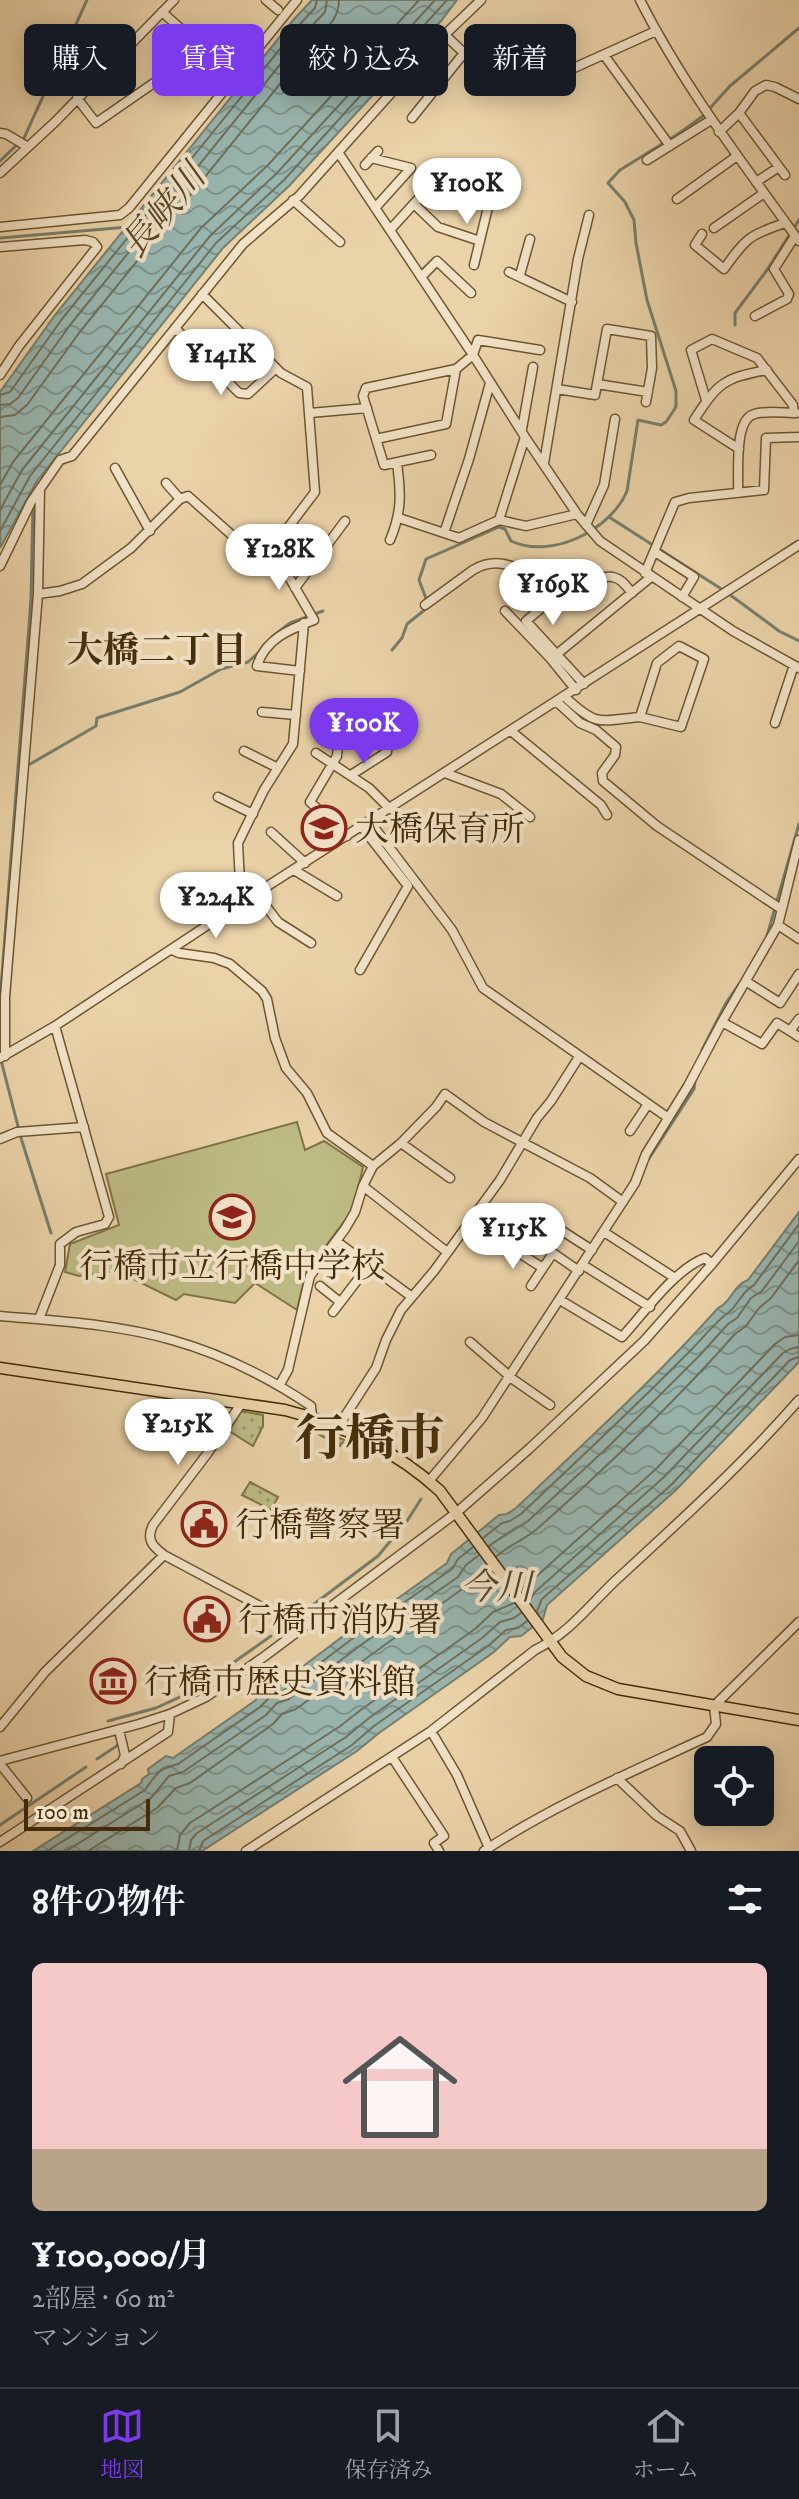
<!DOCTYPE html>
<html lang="ja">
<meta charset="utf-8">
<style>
body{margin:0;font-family:"IM FELL DW Pica","Noto Serif JP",serif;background:#242831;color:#f1f3f6;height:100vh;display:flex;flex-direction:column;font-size:30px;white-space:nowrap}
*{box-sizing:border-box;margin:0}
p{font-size:26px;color:#9ea1a6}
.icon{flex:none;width:44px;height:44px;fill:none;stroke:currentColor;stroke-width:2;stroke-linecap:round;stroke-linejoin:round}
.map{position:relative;height:1851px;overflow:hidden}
.panel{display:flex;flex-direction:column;background:#171b24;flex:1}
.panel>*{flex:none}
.hud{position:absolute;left:24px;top:24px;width:752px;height:72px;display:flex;gap:16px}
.buttons{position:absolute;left:694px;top:1746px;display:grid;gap:16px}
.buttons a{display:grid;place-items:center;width:80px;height:80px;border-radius:12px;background:#171b24;box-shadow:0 4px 20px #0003;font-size:40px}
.scale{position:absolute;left:24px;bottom:20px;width:126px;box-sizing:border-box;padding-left:8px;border:4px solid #442c08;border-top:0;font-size:22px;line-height:28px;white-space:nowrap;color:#442c08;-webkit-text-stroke:6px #f2e2c7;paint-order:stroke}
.price{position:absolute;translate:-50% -68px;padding:0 18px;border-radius:28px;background:#fff;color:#222;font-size:26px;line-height:52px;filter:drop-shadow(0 2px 4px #0008)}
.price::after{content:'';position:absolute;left:50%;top:48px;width:24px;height:18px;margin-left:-12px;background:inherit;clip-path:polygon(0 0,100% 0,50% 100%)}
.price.active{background:#7c3aed;color:#fff}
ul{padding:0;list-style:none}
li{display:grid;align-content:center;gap:16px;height:424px;padding:0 32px}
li+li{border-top:2px solid #363941}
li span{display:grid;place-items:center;height:248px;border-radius:12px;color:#555}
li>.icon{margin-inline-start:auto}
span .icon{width:144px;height:144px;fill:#fffc;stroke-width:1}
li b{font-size:34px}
h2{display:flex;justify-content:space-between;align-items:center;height:96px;padding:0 32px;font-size:34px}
.tag{padding:0 28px;border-radius:12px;background:#171b24;box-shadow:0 4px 20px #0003;font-size:28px;line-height:72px}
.tag.active{background:#7c3aed;color:#fff}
.tabs{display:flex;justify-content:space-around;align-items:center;height:112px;border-top:2px solid #363941;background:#171b24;font-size:22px;color:#9ea1a6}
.tabs a{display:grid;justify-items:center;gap:4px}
.tabs .active{color:#7c3aed}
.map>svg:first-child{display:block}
</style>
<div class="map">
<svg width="799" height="1851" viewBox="0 0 799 1851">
<defs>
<pattern id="garden-dots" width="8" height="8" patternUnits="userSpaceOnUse" patternTransform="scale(2)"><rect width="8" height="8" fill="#bdbb84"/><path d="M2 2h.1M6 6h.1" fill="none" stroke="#9b986a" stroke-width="1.8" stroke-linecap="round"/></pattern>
<pattern id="water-waves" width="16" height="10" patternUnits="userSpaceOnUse" patternTransform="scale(2)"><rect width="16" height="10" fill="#99b6b0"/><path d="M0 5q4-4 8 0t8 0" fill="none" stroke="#7e948d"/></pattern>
</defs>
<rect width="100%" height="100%" fill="#ebd3a9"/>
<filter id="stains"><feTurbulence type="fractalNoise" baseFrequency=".0025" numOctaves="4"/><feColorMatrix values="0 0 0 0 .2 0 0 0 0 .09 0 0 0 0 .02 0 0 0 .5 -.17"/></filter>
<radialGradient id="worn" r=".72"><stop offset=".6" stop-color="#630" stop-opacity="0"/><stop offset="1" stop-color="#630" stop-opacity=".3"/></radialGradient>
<path fill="#bdbb84" stroke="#807446" stroke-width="2" d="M 297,1122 L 305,1150 L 324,1141 L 363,1167 L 353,1210 L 306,1272 L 297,1310 L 255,1283 L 235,1303 L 184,1294 L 176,1300 L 117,1271 L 79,1276 L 65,1272 L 70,1244 L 119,1225 L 106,1174 Z"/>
<path fill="url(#garden-dots)" stroke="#807446" stroke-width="2" d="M 241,1411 L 263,1415 L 263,1426 L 253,1446 L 229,1431 Z
M 301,1422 L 349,1442 L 348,1445 L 343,1442 L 340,1446 L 300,1424 Z
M 250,1482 L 278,1497 L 271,1510 L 242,1495 Z"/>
<path fill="url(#water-waves)" stroke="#777f6d" stroke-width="2" d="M 312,0 L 457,0 L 441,21 L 289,186 L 223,248 L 37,481 L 0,548 L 0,392 L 55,315 L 295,18 Z
M 799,1212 L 799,1362 L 676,1490 L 547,1605 L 543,1619 L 521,1636 L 510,1637 L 494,1652 L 379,1733 L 357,1751 L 202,1851 L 33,1851 L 141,1783 L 142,1779 L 149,1774 L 148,1769 L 166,1756 L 173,1758 L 256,1700 L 256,1696 L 273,1684 L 278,1685 L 358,1625 L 362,1624 L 447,1563 L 451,1554 L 499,1515 L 507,1514 L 516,1508 C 585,1442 655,1379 718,1308 C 731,1303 733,1285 748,1280 Z"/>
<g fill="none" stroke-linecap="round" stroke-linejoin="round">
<path stroke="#6e715c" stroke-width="2" d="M 0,395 L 10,392 L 62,319 L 301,23 L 315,8 L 317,0
M 0,405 L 10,404 L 18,398 L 70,325 L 308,30 L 325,12 L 327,0
M 0,417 L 15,415 L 27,405 L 79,333 L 317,38 C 329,26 339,17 339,0
M 0,485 L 13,462 L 201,228 L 268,165 L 419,0
M 0,510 L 22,470 L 210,236 L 277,173 L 435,0
M 0,531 L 30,476 L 216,243 L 284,180 L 447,0
M 483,1538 L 502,1523 L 510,1521 L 521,1514 C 578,1460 635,1407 690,1351 C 703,1338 714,1323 729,1312 C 739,1304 741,1292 754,1285 L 799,1224
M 489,1546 C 502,1536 515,1530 528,1521 L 608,1447 L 700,1355 L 728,1324 L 737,1318 L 751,1298 L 762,1291 L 799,1241
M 497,1556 C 509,1545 524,1540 537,1529 C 606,1468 674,1403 735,1334 L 746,1326 L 759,1308 L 771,1298 L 799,1260
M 521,1590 L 656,1469 L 775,1344 L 785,1337 L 799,1335
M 529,1601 L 535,1592 L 664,1477 L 783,1353 L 790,1349 L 799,1347
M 537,1611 L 542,1599 L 671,1485 L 790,1360 L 799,1357
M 47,1851 L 145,1790 C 157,1773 158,1769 178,1764 L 260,1707 L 274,1693 L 283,1691 L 360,1633 L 452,1569 L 458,1559 L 473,1547
M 66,1851 L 151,1798 L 169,1776 L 183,1772 L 266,1715 L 277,1703 L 289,1699 L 365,1642 L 458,1577 L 466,1565 L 479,1555
M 88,1851 L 157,1808 L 176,1788 L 190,1783 L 273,1724 L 282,1714 L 296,1709 L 465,1587 L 486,1565
M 177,1851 L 180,1835 L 190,1823 L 339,1727 L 362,1709 L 475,1629 L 493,1612 L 514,1603
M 189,1851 L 191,1840 L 197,1833 L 346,1737 L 369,1718 L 482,1638 L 500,1622 L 514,1618 L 521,1613
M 199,1851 L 203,1841 L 352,1745 L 374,1726 L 488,1646 L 506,1630 L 518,1628 L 527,1621"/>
<path stroke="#777f6d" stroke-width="3" d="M 0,161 L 24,138 L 87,0
M 0,238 L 128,227
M 735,325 L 735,313 L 767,270 L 799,220
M 609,517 L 723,590
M 729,594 L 779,631 L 799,641
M 427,601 L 419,580 L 426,559 L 499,527 L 505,529 L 511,541 C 551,560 611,530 627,491 L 638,420 L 661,425 L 666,422 L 676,407 L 676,391 L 647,300 L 636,243 L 634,220 L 625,202 L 608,183 L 620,170 L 678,134 L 703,116 L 730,86 L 799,28
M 272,637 L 290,623 L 323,611
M 392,650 L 402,638 L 407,624 L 427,608
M 25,767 L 96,726 L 97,718 L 180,692 L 221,669 L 248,662 L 259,652
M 767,936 L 799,824
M 0,1001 L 31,599 L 33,502
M 702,1050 L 726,1003 L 739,984
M 1,1060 L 21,1138 L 51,1233
M 648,1160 L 694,1089 L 695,1081
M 302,1613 L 378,1556 L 407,1521 L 421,1499
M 108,1721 L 156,1708 L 193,1691 L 271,1636
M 97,1759 L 118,1745
M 0,1825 L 86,1767"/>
<g stroke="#6e5630" stroke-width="11">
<path id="minor" d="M 266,0 L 278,10
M 640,0 C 684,87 743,163 799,241
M 604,55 L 670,146
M 545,81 L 656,31
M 77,98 L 96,123 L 187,60 L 180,28 L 162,12
M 739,113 L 785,175
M 412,118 L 464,53 L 445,35
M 719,132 L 739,113 L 755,91 L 766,85 L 775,87 L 799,99
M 0,133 L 6,134 L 28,147
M 338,152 L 473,355 L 525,437 L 577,514 L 600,541 L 733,631 L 799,668
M 371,158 L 411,168 L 375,208
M 647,160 L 711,120
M 365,165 L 378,151
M 0,173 L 55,122 L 174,0
M 756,182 L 779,167
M 677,199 L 737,156
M 293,200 L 340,242
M 414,204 L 438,227 L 480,241
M 0,227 L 120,215 L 129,208 L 297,0
M 714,228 L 764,193
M 390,230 L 439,176 L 505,200
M 702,234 L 695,245 L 724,269 C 746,238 749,235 785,223
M 0,247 L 85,240 L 93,242 L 97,247 L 19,346 L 0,375
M 474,265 L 491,195
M 509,272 L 572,302
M 520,275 L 530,239
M 421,277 L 437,261 L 471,293
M 755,316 L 787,299 L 789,294 L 774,269 L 795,236
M 175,328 L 239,393 L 248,394 L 276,368
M 490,383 L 469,459 L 444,533 L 459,538 L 499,520 L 525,437
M 597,384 L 648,392
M 557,389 L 595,395 L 607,329 L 651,336 L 652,368 L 646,402
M 706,400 L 691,350 L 712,339 L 757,358 L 793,405 L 794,413
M 310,413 L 367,408
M 522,429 L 533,367
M 376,439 L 446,424 L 456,369 L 473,355 L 478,340 L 540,350
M 739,449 L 694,420 C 718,383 723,378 767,370
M 431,455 L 384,465 L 363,396 L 366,388 L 456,369
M 544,463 L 578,259 L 589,215
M 115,468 L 150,531
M 166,483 L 180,499
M 738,493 C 739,475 734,423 752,415 C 763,410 783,413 796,413
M 399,518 L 444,533
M 499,520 L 526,526 L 577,514
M 586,525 L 604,485 L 615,419
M 390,540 C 402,512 401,493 397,463
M 272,548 L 314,620 C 290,629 265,639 257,666 L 300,671
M 655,552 L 694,577 L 682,597
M 0,566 L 31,502 L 60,460 L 72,456 L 243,244 L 299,196 L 434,45 L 481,0
M 645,573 L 675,502 L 689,498 L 764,490 L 766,438 L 799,437
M 561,583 L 563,590 L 526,621 L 584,684
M 295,588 L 345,521
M 38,594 L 60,591 L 82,584 L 131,548 L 180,499 L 188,496 L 262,562 L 315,492 L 307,387 L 281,373 L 202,294
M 425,605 L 473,570 C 507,550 529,581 563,583 C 579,584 599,575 613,577 C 622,579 626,586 632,593
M 505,611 L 550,658 L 576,690
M 557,654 L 651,577
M 565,697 C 597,727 598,721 640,717 L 657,663 L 679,646 L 704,659 L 681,727 L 640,717
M 557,702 L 580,723 L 596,730 L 616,747 L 615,755 L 602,773 L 603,781 L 657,826 L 781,909
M 262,712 L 296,715
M 775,723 L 794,665
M 511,731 L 601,805 L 607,815
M 244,751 L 278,768
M 316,753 L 369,788 L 390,809
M 445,773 L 501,794 L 530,817
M 218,797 L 253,814
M 370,822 L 452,930 L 483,988 L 667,1117
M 271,832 L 305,863
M 347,836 L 310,802 L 337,756 L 341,718 L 384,733 L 388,740 L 387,752 L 351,775
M 294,870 L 337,896
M 256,893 L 278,922 L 311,943
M 241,903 L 238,843 L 264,790 L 293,744 L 304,623
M 778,925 L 799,939
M 172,950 L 179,953 L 214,958 L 230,964 L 262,991 L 267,999 L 275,1038 L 286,1068 L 307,1093 L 327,1133 L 373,1166
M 360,970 L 408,886 L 362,827
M 747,982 L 780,1003 L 799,974
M 799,1019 L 790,1031 L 799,1037
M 722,1022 L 762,1044 L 777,1023 L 790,1031
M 5,1056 L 5,997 L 38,594 L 40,489
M 0,1058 L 55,1026 L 241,903 L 799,545
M 630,1131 L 648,1104
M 0,1139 L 17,1132 L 84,1127
M 401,1143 L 450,1178
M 528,1209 L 592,1250
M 604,1232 L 675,1278
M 336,1241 L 412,1297
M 503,1243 L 543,1268
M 447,1252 L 363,1186 L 373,1166 L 401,1143 L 436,1107 L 445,1094 L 484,1122 L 590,1178 L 623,1202
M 583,1265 L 650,1307
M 320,1286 L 340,1302
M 531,1286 L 553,1253 L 579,1271
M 560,1300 L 622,1337 C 644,1313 675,1269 705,1258 L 712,1264
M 333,1312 L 369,1265
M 0,1316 C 57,1321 117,1324 172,1340 C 222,1354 268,1377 311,1406 L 312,1417
M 39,1319 L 60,1265 L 60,1244 L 76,1232 L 105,1224 L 109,1217 L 55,1026
M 470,1342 L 514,1380 L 550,1405
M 279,1386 L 288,1370 L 310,1276 L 345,1229 L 355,1212 L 363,1186
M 241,1404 L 207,1454 L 153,1525 C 146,1539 152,1546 164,1555 L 301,1628
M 338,1427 L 376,1368 L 386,1340 L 401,1310 L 434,1271 L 500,1180 L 537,1118 L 551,1101 L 579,1057
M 429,1481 L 482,1418 L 635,1183 L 646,1154 L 688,1086 L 722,1022 L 778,925 L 799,840
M 0,1727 L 45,1672 L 164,1555
M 119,1730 L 125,1755 L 121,1764
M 431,1731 L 457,1775 L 489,1848
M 392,1757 L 444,1836 L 434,1843 L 439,1851
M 0,1761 L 139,1724 L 170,1714 L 206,1697 L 265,1656 L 456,1513 L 530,1448 L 644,1341 L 712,1264 L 799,1159
M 0,1764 L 27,1798
M 617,1778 L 657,1816 L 680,1831 L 691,1851
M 0,1842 L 168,1732 L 170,1714
M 246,1851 L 431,1731 L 535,1650 C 568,1634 588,1607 614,1582 C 678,1523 742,1465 799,1400
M 484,1851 C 553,1805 632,1772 707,1737 L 716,1724 L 714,1706 L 799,1622"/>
</g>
<g stroke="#442c08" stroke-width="13">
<path id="major" d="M 0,1368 L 285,1410 C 341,1424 398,1452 440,1491 L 562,1657 L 586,1676 L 618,1689 L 799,1720"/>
</g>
<use href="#minor" stroke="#f2e2c7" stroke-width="8"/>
<use href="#major" stroke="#ebd3a9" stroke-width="10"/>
</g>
<defs>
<g id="school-ring" transform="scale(2.3)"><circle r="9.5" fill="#f2e2c7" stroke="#8f2418" stroke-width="1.5"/><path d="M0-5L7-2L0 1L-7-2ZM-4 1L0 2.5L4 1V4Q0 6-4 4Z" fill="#8f2418"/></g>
<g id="civic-ring" transform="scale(2.3)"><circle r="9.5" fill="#f2e2c7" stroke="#8f2418" stroke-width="1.5"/><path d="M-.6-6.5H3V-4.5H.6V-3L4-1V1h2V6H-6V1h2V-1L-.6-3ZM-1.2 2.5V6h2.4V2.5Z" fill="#8f2418"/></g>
<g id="museum-ring" transform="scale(2.3)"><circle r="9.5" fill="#f2e2c7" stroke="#8f2418" stroke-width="1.5"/><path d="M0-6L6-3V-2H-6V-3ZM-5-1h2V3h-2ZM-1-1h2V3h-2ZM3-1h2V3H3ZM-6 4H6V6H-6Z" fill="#8f2418"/></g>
</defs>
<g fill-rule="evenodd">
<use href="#school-ring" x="324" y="828"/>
<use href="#school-ring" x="232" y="1217"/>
<use href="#civic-ring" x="204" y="1524"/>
<use href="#civic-ring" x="207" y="1619"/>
<use href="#museum-ring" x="113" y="1681"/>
</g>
<g text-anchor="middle" stroke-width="8" stroke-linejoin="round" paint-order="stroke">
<g font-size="34" fill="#442c08" stroke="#f2e2c7" text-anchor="start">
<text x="355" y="840">大橋保育所</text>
<text x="232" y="1277" text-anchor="middle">行橋市立行橋中学校</text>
<text x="235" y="1536">行橋警察署</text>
<text x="238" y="1631">行橋市消防署</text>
<text x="144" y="1693">行橋市歴史資料館</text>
</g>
<g font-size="36" font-style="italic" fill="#55482a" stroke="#f2e2c7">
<text transform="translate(162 210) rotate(-50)" y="13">長峡川</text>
<text x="496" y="1599">今川</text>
</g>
<g font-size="36" font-weight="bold" fill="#442c08" stroke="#f2e2c7">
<text x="157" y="662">大橋二丁目</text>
</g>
<g font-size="50" font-weight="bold" fill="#442c08" stroke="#f2e2c7">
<text x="370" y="1455">行橋市</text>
</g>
</g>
<rect width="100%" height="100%" filter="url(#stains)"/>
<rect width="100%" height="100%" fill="url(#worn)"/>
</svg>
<div class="buttons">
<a><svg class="icon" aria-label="locate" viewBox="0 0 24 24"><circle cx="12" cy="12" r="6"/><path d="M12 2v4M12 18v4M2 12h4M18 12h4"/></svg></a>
</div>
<div class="scale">100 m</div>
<b class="price" style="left:467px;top:226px">¥100K</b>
<b class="price" style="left:221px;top:397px">¥141K</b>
<b class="price" style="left:279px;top:592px">¥128K</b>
<b class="price" style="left:553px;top:627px">¥169K</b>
<b class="price active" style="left:364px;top:766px">¥100K</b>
<b class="price" style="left:216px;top:940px">¥224K</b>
<b class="price" style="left:513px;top:1271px">¥115K</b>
<b class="price" style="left:178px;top:1467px">¥215K</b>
<div class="hud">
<a class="tag">購入</a>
<a class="tag active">賃貸</a>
<a class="tag">絞り込み</a>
<a class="tag">新着</a>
</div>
</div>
<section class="panel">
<h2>8件の物件<svg class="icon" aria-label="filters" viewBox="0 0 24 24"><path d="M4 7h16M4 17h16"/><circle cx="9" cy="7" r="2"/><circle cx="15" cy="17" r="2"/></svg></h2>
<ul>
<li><span style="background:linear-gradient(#f6c9c9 75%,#b9a48a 0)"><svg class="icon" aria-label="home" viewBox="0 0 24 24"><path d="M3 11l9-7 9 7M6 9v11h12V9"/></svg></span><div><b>¥100,000/月</b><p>2部屋 · 60 m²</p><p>マンション</p></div></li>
</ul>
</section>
<nav class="tabs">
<a class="active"><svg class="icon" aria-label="map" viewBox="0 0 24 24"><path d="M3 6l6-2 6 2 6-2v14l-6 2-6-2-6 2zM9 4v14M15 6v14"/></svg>地図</a>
<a><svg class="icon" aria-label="saved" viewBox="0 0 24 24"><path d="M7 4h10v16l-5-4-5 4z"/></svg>保存済み</a>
<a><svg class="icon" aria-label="home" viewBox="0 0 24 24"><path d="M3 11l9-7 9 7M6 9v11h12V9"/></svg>ホーム</a>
</nav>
